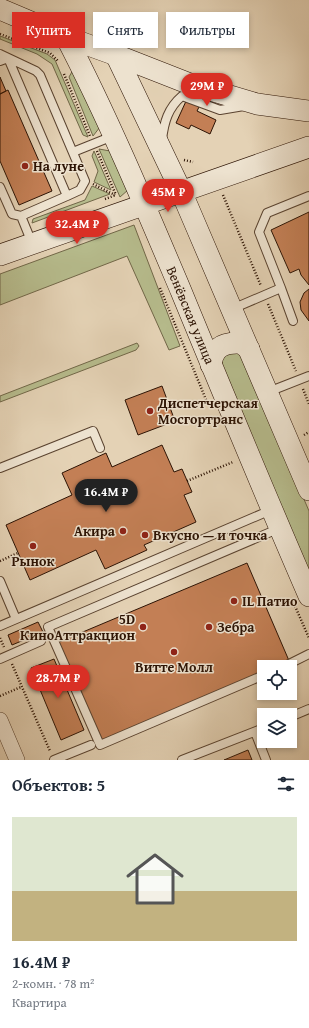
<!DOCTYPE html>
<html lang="ru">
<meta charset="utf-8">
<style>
body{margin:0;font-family:"Gentium Book Plus",serif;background:#f2f2f3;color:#1f2937;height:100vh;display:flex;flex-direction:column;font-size:15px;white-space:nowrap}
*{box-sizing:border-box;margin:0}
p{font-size:13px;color:#747a83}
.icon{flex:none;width:22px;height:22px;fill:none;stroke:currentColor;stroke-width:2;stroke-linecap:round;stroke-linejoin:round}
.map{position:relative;height:760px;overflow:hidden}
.sheet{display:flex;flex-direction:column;background:#fff;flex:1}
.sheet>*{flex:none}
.guide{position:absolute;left:12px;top:12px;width:285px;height:36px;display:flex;gap:8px}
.controls{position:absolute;left:257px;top:660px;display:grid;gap:8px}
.controls a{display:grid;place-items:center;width:40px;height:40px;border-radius:0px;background:#fff;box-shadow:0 2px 6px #0003;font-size:20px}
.price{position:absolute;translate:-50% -34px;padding:0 9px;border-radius:14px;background:#d93025;color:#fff;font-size:13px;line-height:26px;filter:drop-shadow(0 1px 2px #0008)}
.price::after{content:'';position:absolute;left:50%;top:24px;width:12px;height:9px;margin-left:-6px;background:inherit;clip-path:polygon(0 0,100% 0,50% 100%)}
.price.selected{background:#222;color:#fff}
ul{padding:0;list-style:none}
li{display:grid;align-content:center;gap:8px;height:212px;padding:0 12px}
li span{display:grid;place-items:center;height:124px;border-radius:0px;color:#555}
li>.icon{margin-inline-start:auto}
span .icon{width:72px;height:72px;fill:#fffc;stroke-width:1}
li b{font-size:17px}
h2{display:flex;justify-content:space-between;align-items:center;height:48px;padding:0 12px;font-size:17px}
.pill{padding:0 14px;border-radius:0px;background:#fff;box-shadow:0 2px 6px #0003;font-size:14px;line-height:36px}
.pill.selected{background:#d93025;color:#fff}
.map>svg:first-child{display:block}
</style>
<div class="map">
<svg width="309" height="760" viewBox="0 0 309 760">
<rect width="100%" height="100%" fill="#e4d2b5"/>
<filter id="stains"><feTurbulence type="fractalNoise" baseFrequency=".005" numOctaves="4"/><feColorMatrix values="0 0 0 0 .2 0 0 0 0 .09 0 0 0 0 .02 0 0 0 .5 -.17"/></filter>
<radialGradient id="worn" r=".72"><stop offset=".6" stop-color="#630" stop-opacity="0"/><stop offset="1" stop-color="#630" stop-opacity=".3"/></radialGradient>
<path fill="#b6bb8c" stroke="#716748" d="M 0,36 L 47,54 L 55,60 L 88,137 L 83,135 L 52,64 L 37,54 L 0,39 Z
M 73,70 L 100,127 L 93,136 L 69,77 Z
M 99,149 L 110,151 L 128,190 L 120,197 Z
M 94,151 L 111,190 L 94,182 L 98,171 L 92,156 Z
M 92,186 L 110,194 L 32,223 L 33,219 L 85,200 Z
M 134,225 L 180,346 L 169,350 L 127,256 L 0,305 L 0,274 Z
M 137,343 L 139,346 L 136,350 L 0,402 L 0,396 Z
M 238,352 L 244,359 L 309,511 L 309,572 L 219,366 L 226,353 Z"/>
<path fill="#c37f55" stroke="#2c1304" d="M 0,77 L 6,91 L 0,94 Z
M 8,90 L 52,191 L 19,205 L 0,161 L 0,94 Z
M 187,99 L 200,105 L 197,111 L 216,120 L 210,134 L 191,125 L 189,129 L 176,123 Z
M 309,212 L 309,285 L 301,275 L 299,269 L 290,273 L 271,230 Z
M 309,289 L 309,321 L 301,310 L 300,302 L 304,293 Z
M 162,386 L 175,421 L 138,435 L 125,400 Z
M 162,445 L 174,472 L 182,469 L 192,492 L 184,495 L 196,522 L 144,545 L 147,550 L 105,569 L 96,550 L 30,580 L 6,525 L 72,495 L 62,473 L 106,453 L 112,467 Z
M 247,563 L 290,663 L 279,667 L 264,667 L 264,673 L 101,742 L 59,642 Z
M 38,622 L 43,632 L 12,645 L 8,635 Z
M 54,659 L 84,730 L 61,740 L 31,668 Z
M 248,750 L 252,760 L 224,760 Z"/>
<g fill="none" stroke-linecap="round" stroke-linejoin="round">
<g stroke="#5a4330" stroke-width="10">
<path id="lane" d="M 0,54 L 36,71 L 40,75 L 85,181 L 80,190 L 67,196
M 0,61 L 8,58 L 67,196 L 21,216 L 32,243
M 162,140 C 164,122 168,108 182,96 L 220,110 L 244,106
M 73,152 L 113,136
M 0,187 L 12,214 L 21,216
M 281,288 L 293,321
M 232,309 L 281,288 L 259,232 L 267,213 L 309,196
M 268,392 L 309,376
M 0,468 L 93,431 L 100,448
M 0,581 L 16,619
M 0,626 L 271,510
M 0,659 L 41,641
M 283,667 L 309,654
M 264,675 L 100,745 L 48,627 L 280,528
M 290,717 L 309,709
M 255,732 L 266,760
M 54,760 L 91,745
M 182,760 L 264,728"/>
</g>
<g stroke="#5a4330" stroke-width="16">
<path id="street" d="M 0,720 L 17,760"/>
</g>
<g stroke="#2c1304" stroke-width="22">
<g id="secondary">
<path d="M 0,9 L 66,37 L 116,55 L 190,84 L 257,104 L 309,111"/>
<path id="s1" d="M 66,37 C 109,120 145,206 181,291 C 223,393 265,495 309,596"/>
<path d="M 116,55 L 181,191 L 309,490"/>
<path d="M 0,255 L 309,147"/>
<path d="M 211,365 C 213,347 224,342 241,343 L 249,349"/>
</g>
</g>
<path stroke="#2c1304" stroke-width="2.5" stroke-dasharray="1 2" stroke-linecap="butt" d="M 0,34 L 50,53 L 58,61
M 64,74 L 90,136
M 97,151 L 116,195
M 184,160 L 193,162
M 93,184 L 115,195
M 223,195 L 261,286
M 105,199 L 116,195
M 160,288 L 207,402
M 268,304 L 296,371
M 303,389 L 309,404
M 304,435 L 309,432
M 187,481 L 233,462
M 0,561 L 18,553
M 295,606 L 309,638
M 0,638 L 4,647
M 12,664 L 50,751
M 0,696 L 21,687"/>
<use href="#lane" stroke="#ede2cf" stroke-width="8"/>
<use href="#street" stroke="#ede2cf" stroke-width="15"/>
<use href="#secondary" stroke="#ede2cf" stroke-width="21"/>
</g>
<g fill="#8f2418" stroke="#ede2cf" stroke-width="1.5">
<circle cx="25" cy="166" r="4"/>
<circle cx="150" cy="411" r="4"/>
<circle cx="123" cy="531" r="4"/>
<circle cx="145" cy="535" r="4"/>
<circle cx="33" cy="546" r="4"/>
<circle cx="234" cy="601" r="4"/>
<circle cx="143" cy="627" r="4"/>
<circle cx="209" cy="627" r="4"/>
<circle cx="174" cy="652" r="4"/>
</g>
<g text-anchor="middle" stroke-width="3" stroke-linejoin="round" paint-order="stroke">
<g font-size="14" font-weight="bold" fill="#2c1304" stroke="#ede2cf" text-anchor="start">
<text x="33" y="171">На луне</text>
<text x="158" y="408">Диспетчерская<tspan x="158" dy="16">Мосгортранс</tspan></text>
<text x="115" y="536" text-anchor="end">Акира</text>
<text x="153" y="540">Вкусно — и точка</text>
<text x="33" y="566" text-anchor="middle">Рынок</text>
<text x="242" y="606">IL Патио</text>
<text x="135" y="624" text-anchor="end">5D<tspan x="135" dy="16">КиноАттракцион</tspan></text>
<text x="217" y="632">Зебра</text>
<text x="174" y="672" text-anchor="middle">Витте Молл</text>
</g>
<g font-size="14" fill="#2c1304" stroke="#ede2cf">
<text dy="5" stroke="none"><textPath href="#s1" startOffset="305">Венёвская улица</textPath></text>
</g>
</g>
<rect width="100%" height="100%" filter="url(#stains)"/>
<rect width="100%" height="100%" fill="url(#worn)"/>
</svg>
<div class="controls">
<a><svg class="icon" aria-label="locate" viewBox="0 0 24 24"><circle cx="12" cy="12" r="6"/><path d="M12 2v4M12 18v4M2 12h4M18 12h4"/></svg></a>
<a><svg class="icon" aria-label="layers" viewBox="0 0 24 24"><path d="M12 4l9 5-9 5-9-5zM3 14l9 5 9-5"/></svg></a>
</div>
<b class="price" style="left:207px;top:107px">29M ₽</b>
<b class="price" style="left:168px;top:213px">45M ₽</b>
<b class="price" style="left:77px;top:245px">32.4M ₽</b>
<b class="price selected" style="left:106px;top:513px">16.4M ₽</b>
<b class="price" style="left:58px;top:699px">28.7M ₽</b>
<div class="guide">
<a class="pill selected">Купить</a>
<a class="pill">Снять</a>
<a class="pill">Фильтры</a>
</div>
</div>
<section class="sheet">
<h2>Объектов: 5<svg class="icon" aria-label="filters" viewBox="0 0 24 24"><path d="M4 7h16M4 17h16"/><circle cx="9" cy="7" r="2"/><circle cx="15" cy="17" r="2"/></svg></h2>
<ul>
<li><span style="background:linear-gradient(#dfe7d0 60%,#c2b280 0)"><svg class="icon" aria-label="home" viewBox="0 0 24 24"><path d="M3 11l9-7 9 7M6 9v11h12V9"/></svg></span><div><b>16.4M ₽</b><p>2-комн. · 78 m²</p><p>Квартира</p></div></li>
</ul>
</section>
